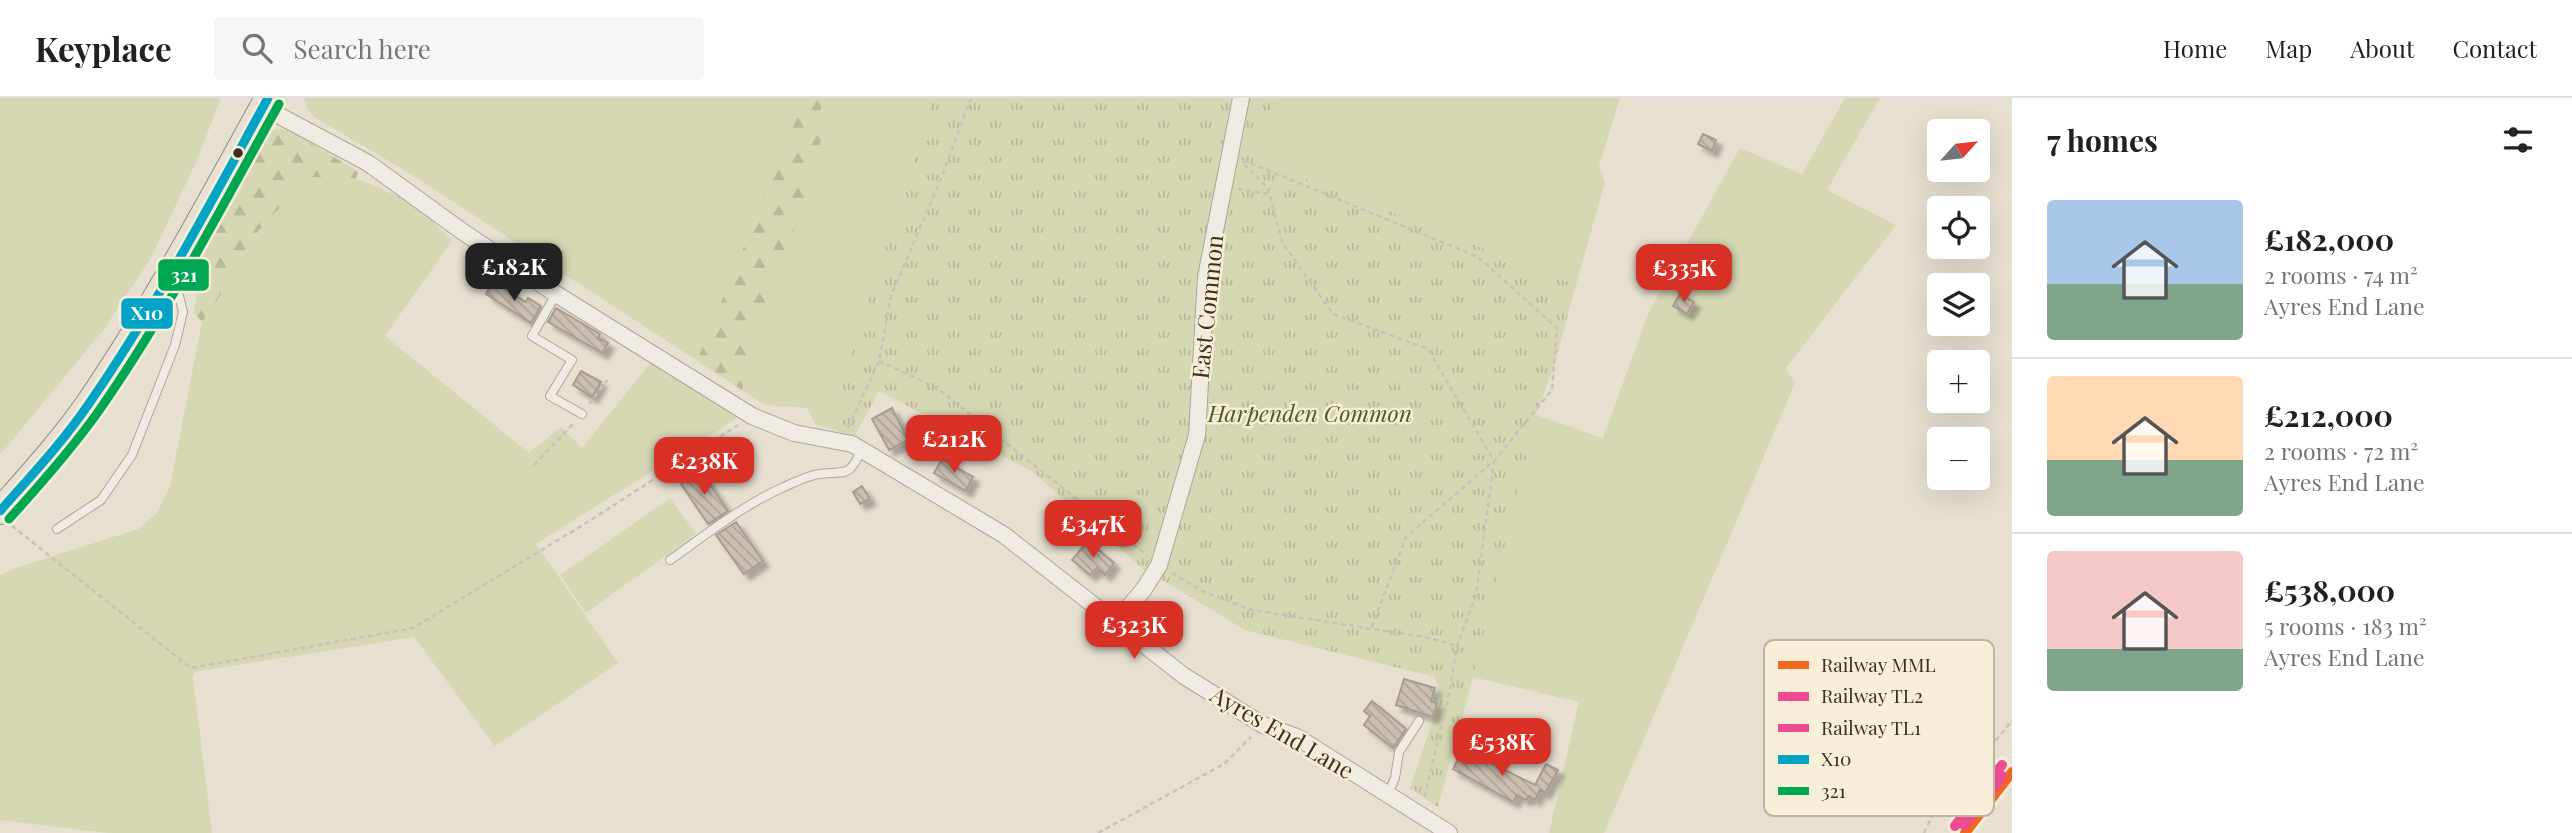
<!DOCTYPE html>
<meta charset="utf-8">
<style>
body{margin:0;font-family:"Playfair Display",serif;background:#f6f6f6;color:#202124;height:100vh;display:flex;flex-direction:column;font-size:26px;white-space:nowrap}
*{box-sizing:border-box;margin:0}
p{font-size:23px;color:#757577}
.icon{flex:none;width:38px;height:38px;fill:none;stroke:currentColor;stroke-width:2;stroke-linecap:round;stroke-linejoin:round}
.map{position:relative;flex:1;overflow:hidden}
.drawer{display:flex;flex-direction:column;background:#fff;width:560px}
.drawer>*{flex:none}
.needle{width:46px;rotate:63deg}
.buttons{position:absolute;left:1927px;top:21px;display:grid;gap:14px}
.buttons a{display:grid;place-items:center;width:63px;height:63px;border-radius:7px;background:#fff;box-shadow:0 7px 28px #0002;font-size:35px}
.price{position:absolute;translate:-50% -60px;padding:0 16px;border-radius:14px;background:#d93025;color:#fff;font-size:23px;line-height:46px;filter:drop-shadow(0 2px 4px #0008)}
.price::after{content:'';position:absolute;left:50%;top:42px;width:21px;height:16px;margin-left:-10px;background:inherit;clip-path:polygon(0 0,100% 0,50% 100%)}
.price.selected{background:#222;color:#fff}
ul{padding:0;list-style:none}
li{display:flex;align-items:center;gap:21px;height:175px;padding:0 35px}
li+li{border-top:2px solid #e0e0e0}
li span{display:grid;place-items:center;flex:none;width:196px;height:140px;border-radius:7px;color:#555}
li>.icon{margin-inline-start:auto}
span .icon{width:84px;height:84px;fill:#fffc;stroke-width:1}
li b{font-size:30px}
h2{display:flex;justify-content:space-between;align-items:center;height:84px;padding:0 35px;font-size:30px}
header{display:flex;align-items:center;gap:42px;box-sizing:border-box;height:98px;padding:0 35px;background:#fff;border-bottom:2px solid #e0e0e0}
header strong{font-size:33px}
nav{display:flex;gap:38px;margin-inline-start:auto;font-size:24px}
.search{width:490px;height:63px;background:#f6f6f6;display:flex;align-items:center;gap:18px;box-sizing:border-box;padding:0 24px;border-radius:7px;color:#757577;font-size:26px}
main{display:flex;flex:1;min-height:0}
.map>svg:first-child{display:block}
</style>
<header>
<strong>Keyplace</strong>
<div class="search"><svg class="icon" aria-label="search" viewBox="0 0 24 24"><circle cx="10" cy="10" r="6"/><path d="M15 15l6 6"/></svg>Search here</div>
<nav><a>Home</a><a>Map</a><a>About</a><a>Contact</a></nav>
</header>
<main>
<div class="map">
<svg width="2012" height="735" viewBox="0 0 2012 735">
<defs>
<pattern id="forest-firs" width="22" height="20" patternUnits="userSpaceOnUse" patternTransform="scale(1.75)"><rect width="22" height="20" fill="#d6d7b3"/><path d="M5 1l3.5 6h-7zM16 11l3.5 6h-7z" fill="#b9b99a"/></pattern>
<pattern id="park-tufts" width="24" height="20" patternUnits="userSpaceOnUse" patternTransform="scale(1.75)"><rect width="24" height="20" fill="#d6d7b3"/><path d="M3 7l-1-3M5 7V3M7 7l1-3M15 17l-1-3M17 17v-4M19 17l1-3" fill="none" stroke="#b9b99a"/></pattern>
<pattern id="building-back-hatch" width="6" height="6" patternUnits="userSpaceOnUse" patternTransform="scale(1.75)"><rect width="6" height="6" fill="#cbbfb2"/><path d="M-1 5l2 2M0 0l6 6M5-1l2 2" fill="none" stroke="#afa499"/></pattern>
<filter id="shadow"><feDropShadow dx="6" dy="6" stdDeviation="2" flood-color="#0004"/></filter>
</defs>
<rect width="100%" height="100%" fill="#e7e0d1"/>
<path fill="#d6d7b3" d="M 0,0 L 221,0 L 197,62 L 151,160 L 104,231 L 0,357 Z
M 304,0 L 933,0 L 828,330 L 816,327 L 807,310 L 765,307 L 409,75 L 314,19 L 306,9 Z
M 1274,0 L 1620,0 L 1599,68 L 1605,84 L 1576,187 L 1251,58 Z
M 1845,0 L 1880,0 L 1827,92 L 1896,127 L 1786,270 L 1795,285 L 1604,735 L 1549,735 L 1579,604 L 1473,579 L 1536,317 L 1603,340 L 1648,216 L 1740,50 L 1802,76 Z
M 308,79 L 356,80 L 416,106 L 452,143 L 385,238 L 529,355 L 561,329 L 582,350 L 652,263 L 739,319 L 536,446 L 618,565 L 495,648 L 414,539 L 195,574 L 193,579 L 212,735 L 108,735 L 0,722 L 0,477 L 13,471 L 138,431 L 157,415 L 170,388 L 202,224 L 233,179 L 259,132 Z
M 670,400 L 696,436 L 586,515 L 560,477 Z"/>
<path fill="url(#forest-firs)" d="M 807,0 L 821,2 L 821,42 L 798,123 L 753,234 L 742,292 L 697,263 L 800,12 Z
M 283,31 L 296,36 L 359,74 L 356,80 L 308,79 L 259,132 L 233,179 L 202,224 L 194,215 L 204,143 L 261,42 L 273,32 Z"/>
<path fill="url(#park-tufts)" d="M 933,0 L 1274,0 L 1252,59 L 1576,187 L 1554,268 L 1536,317 L 1473,579 L 1438,709 L 1410,690 L 1440,602 L 1435,579 L 1245,532 L 1141,469 L 1033,374 L 879,293 L 854,339 L 828,330 Z"/>
<path fill="url(#building-back-hatch)" stroke="#a89c90" stroke-width="2" filter="url(#shadow)" d="M 1703,36 L 1716,42 L 1712,53 L 1698,46 Z
M 493,184 L 526,204 L 528,200 L 541,208 L 531,225 L 486,196 Z
M 1680,196 L 1694,204 L 1687,216 L 1673,208 Z
M 556,210 L 600,236 L 598,240 L 608,245 L 602,255 L 548,224 Z
M 581,273 L 601,284 L 592,299 L 573,287 Z
M 892,310 L 908,342 L 889,352 L 872,321 Z
M 942,361 L 973,379 L 966,393 L 934,375 Z
M 701,373 L 728,413 L 708,426 L 681,386 Z
M 862,388 L 870,401 L 860,406 L 853,394 Z
M 736,424 L 763,463 L 744,476 L 716,437 Z
M 1088,443 L 1114,465 L 1105,477 L 1097,470 L 1090,477 L 1072,462 Z
M 1404,581 L 1435,590 L 1431,603 L 1437,605 L 1433,619 L 1396,607 Z
M 1372,603 L 1406,631 L 1393,650 L 1364,627 L 1370,618 L 1364,613 Z
M 1463,651 L 1535,687 L 1546,666 L 1558,672 L 1545,695 L 1540,692 L 1535,702 L 1529,698 L 1526,702 L 1517,697 L 1513,704 L 1453,671 Z"/>
<g fill="none" stroke-linecap="round" stroke-linejoin="round">
<g stroke="#ada599" stroke-width="10">
<path id="lane" d="M 556,196 L 532,238 L 572,262 L 550,298 L 582,316
M 57,431 L 101,402 L 132,357 L 175,247 L 183,214 L 177,190 L 171,184
M 670,462 C 707,436 743,407 784,389 C 795,384 809,377 820,376 C 848,372 847,381 862,352
M 1388,696 L 1395,680 L 1399,654 L 1419,623"/>
</g>
<g stroke="#ada599" stroke-width="18">
<path id="street" d="M 263,9 L 368,65 L 463,134 L 556,196 L 752,318 L 794,335 L 852,346 L 1004,437 L 1184,578 L 1263,627 L 1297,639 L 1449,735
M 1115,525 L 1144,491 L 1159,467 L 1197,337 L 1206,179 L 1241,0"/>
</g>
<g stroke="#928b80" stroke-width="28">
<path id="primary" d="M 0,413 C 30,379 62,344 88,307 C 155,209 211,103 268,0"/>
</g>
<path stroke="#c8c2b9" stroke-width="2.5" stroke-dasharray="5 3.5" stroke-linecap="butt" d="M 1243,62 L 1478,159 L 1557,230 L 1552,292 L 1494,363 L 1406,439 L 1371,531
M 1244,66 L 1268,90 L 1282,144 L 1333,216 L 1428,251 L 1494,363 L 1476,497 L 1457,548 L 1448,601 L 1424,701
M 1238,91 L 1269,96
M 879,263 L 937,290 L 1147,457
M 589,306 L 608,281
M 848,330 L 879,263 L 891,198 L 942,78 L 971,0
M 534,367 L 574,325
M 12,428 L 191,570 L 413,530 L 586,425 L 738,327
M 1172,475 L 1202,493 L 1252,512 L 1430,540 L 1457,548
M 1098,735 L 1224,666 L 1251,639
M 1924,735 L 1947,687 L 2000,638 L 2012,622"/>
<use href="#lane" stroke="#efebe3" stroke-width="8"/>
<use href="#street" stroke="#efebe3" stroke-width="16"/>
<use href="#primary" stroke="#e6e1d4" stroke-width="26"/>
<g stroke="#f7eed8" stroke-width="14">
<path id="bus-1" d="M 0,413 C 30,379 62,345 88,307 C 156,209 211,104 268,0"/>
</g>
<g stroke="#f7eed8" stroke-width="14">
<path id="bus-2" d="M 9,421 C 40,387 71,352 98,314 C 166,217 221,110 279,6"/>
</g>
<use href="#bus-1" stroke="#03a3c5" stroke-width="9"/>
<use href="#bus-2" stroke="#00a651" stroke-width="9"/>
<g stroke="#f7eed8" stroke-width="16">
<path id="rail-1" d="M 1965,735 L 2012,674"/>
</g>
<g stroke="#f7eed8" stroke-width="16">
<path id="rail-2" d="M 1964,727 L 2002,678"/>
</g>
<g stroke="#f7eed8" stroke-width="16">
<path id="rail-3" d="M 1955,728 L 2002,667"/>
</g>
<use href="#rail-1" stroke="#f26522" stroke-width="10"/>
<use href="#rail-2" stroke="#ee4b95" stroke-width="10"/>
<use href="#rail-3" stroke="#ee4b95" stroke-width="10"/>
</g>
<circle fill="#3d2e20" stroke="#f7eed8" stroke-width="2.5" cx="238" cy="55" r="6"/>
<g text-anchor="middle" stroke-width="5" stroke-linejoin="round" paint-order="stroke">
<g font-size="23" fill="#3d2e20" stroke="#f7eed8">
<text transform="translate(1208 209) rotate(-84)" y="8">East Common</text>
<text transform="translate(1282 635) rotate(30)" y="8">Ayres End Lane</text>
</g>
<g font-size="23" font-style="italic" fill="#4d5a26" stroke="#f7eed8">
<text x="1310" y="324">Harpenden Common</text>
</g>
</g>
<rect x="1764" y="542" width="230" height="176" rx="10" fill="#f7eed8" stroke="#bfb4a1" stroke-width="2"/>
<rect x="1778" y="563" width="31" height="8" fill="#f26522"/>
<rect x="1778" y="594" width="31" height="9" fill="#ee4b95"/>
<rect x="1778" y="626" width="31" height="8" fill="#ee4b95"/>
<rect x="1778" y="657" width="31" height="9" fill="#03a3c5"/>
<rect x="1778" y="689" width="31" height="8" fill="#00a651"/>
<g font-size="19" fill="#3d2e20">
<text x="1821" y="574">Railway MML</text>
<text x="1821" y="605">Railway TL2</text>
<text x="1821" y="637">Railway TL1</text>
<text x="1821" y="668">X10</text>
<text x="1821" y="700">321</text>
</g>
<g stroke="#f7eed8" stroke-width="2.5">
<rect x="157" y="160" width="53" height="34" rx="7" fill="#00a651"/>
<rect x="120" y="199" width="54" height="33" rx="7" fill="#03a3c5"/>
</g>
<g font-size="19" text-anchor="middle" font-weight="bold" fill="#fff">
<text x="184" y="184">321</text>
<text x="147" y="222">X10</text>
</g>
</svg>
<div class="buttons">
<a><svg class="needle" viewBox="-14 -14 28 28"><path d="M0-13l5 13h-10z" fill="#e53935"/><path d="M0 13l5-13h-10z" fill="#757577"/></svg></a>
<a><svg class="icon" aria-label="locate" viewBox="0 0 24 24"><circle cx="12" cy="12" r="6"/><path d="M12 2v4M12 18v4M2 12h4M18 12h4"/></svg></a>
<a><svg class="icon" aria-label="layers" viewBox="0 0 24 24"><path d="M12 4l9 5-9 5-9-5zM3 14l9 5 9-5"/></svg></a>
<a>+</a>
<a>−</a>
</div>
<b class="price selected" style="left:514px;top:205px">£182K</b>
<b class="price" style="left:1684px;top:206px">£335K</b>
<b class="price" style="left:954px;top:377px">£212K</b>
<b class="price" style="left:704px;top:399px">£238K</b>
<b class="price" style="left:1093px;top:462px">£347K</b>
<b class="price" style="left:1134px;top:563px">£323K</b>
<b class="price" style="left:1502px;top:680px">£538K</b>
</div>
<section class="drawer">
<h2>7 homes<svg class="icon" aria-label="filters" viewBox="0 0 24 24"><path d="M4 7h16M4 17h16"/><circle cx="9" cy="7" r="2"/><circle cx="15" cy="17" r="2"/></svg></h2>
<ul>
<li><span style="background:linear-gradient(#a9c7e8 60%,#7fa58c 0)"><svg class="icon" aria-label="home" viewBox="0 0 24 24"><path d="M3 11l9-7 9 7M6 9v11h12V9"/></svg></span><div><b>£182,000</b><p>2 rooms · 74 m²</p><p>Ayres End Lane</p></div></li>
<li><span style="background:linear-gradient(#ffd9b3 60%,#7fa58c 0)"><svg class="icon" aria-label="home" viewBox="0 0 24 24"><path d="M3 11l9-7 9 7M6 9v11h12V9"/></svg></span><div><b>£212,000</b><p>2 rooms · 72 m²</p><p>Ayres End Lane</p></div></li>
<li><span style="background:linear-gradient(#f6c9c9 70%,#7fa58c 0)"><svg class="icon" aria-label="home" viewBox="0 0 24 24"><path d="M3 11l9-7 9 7M6 9v11h12V9"/></svg></span><div><b>£538,000</b><p>5 rooms · 183 m²</p><p>Ayres End Lane</p></div></li>
</ul>
</section>
</main>
